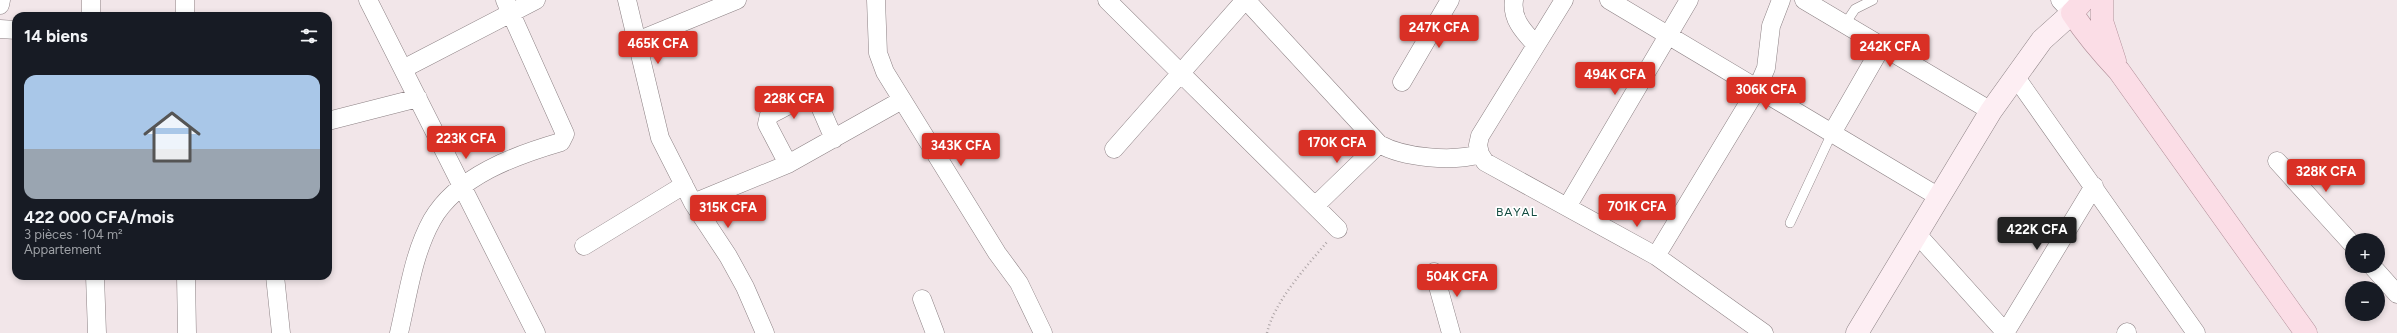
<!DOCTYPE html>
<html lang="fr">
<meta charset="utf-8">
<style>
body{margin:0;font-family:Figtree,sans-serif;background:#20242c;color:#f1f3f6;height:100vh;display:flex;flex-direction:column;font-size:15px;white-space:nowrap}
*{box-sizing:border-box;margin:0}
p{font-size:13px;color:#9ea1a6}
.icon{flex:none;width:22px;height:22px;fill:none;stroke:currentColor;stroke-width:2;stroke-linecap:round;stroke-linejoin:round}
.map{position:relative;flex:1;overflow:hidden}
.drawer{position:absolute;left:12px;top:12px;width:320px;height:268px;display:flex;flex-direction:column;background:#171b24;border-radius:12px;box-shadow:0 2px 6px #0003}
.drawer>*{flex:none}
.controls{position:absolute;left:2345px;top:233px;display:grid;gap:8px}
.controls a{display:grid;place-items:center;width:40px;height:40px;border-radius:50%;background:#171b24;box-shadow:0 2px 6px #0003;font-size:20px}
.price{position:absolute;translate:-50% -34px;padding:0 9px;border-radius:4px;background:#d93025;color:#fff;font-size:13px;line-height:26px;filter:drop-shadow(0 1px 2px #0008)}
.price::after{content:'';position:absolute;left:50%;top:24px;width:12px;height:9px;margin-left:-6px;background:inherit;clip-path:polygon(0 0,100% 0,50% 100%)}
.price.on{background:#222;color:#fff}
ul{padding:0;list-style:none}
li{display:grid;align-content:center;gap:8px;height:212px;padding:0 12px}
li+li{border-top:1px solid #363941}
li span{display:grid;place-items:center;height:124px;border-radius:12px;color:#555}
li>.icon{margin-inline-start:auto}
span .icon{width:72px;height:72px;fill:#fffc;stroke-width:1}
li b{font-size:17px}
h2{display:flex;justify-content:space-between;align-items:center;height:48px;padding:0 12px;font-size:17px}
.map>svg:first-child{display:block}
</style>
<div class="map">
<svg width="2397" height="333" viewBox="0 0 2397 333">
<rect width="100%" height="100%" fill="#f2e6e9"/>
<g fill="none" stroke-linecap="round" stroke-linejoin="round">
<g stroke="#8c8184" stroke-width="10">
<path id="lane" d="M 1845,24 L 1855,9 L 1873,0
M 1790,223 L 1832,133"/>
</g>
<g stroke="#8c8184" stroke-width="19">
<path id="street" d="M 91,0 L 91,16
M 368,0 L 536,333
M 627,0 L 660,138 L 693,203 L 728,256 L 745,287 L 765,333
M 876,0 L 878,53 L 885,72 L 997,253 L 1019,283 L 1043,333
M 1107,0 L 1338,229
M 1246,0 L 1379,144 C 1404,158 1452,162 1480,154 L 1485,162 L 1656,256 L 1764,333
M 1514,0 C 1511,19 1524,32 1536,45
M 1609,0 L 1939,197
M 1804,0 L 1991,111
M 2060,0 L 2072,13
M 0,5 L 1,0
M 185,16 L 185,0
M 0,29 L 16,30
M 637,41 L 737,0
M 403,69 L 536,0
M 2015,76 L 2196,333
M 1402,82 L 1450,0
M 328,121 L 418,98
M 1832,133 L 1882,46
M 1114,149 L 1245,0
M 1480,154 L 1478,145 L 1480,136 L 1564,0
M 2277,161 L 2352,244
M 788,164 L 767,124 L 769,115 C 783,109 803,94 818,102 L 834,139
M 693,203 L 788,164 L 902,100
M 1316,205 L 1379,144
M 1567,207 L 1689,0
M 1917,234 L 2006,333
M 584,246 L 684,185
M 1656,256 L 1757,89 L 1766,68 L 1771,26 L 1781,0
M 2372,266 L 2397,294
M 1434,272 L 1451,333
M 95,276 L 97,333
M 186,276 L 187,333
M 275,276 L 281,333
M 922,299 L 935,333
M 399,333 C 408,295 413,254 432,220 C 457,176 516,155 561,142 L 565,134 L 505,0
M 2005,333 L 2094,186
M 2126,333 L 2127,332"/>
</g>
<g stroke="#8c8184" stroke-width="23">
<path id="secondary" d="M 1857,333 L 1991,111 L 2042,40 L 2072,13"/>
</g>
<g stroke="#b08e98" stroke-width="23">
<path id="primary" d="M 2084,0 L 2072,13 C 2086,34 2102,53 2119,71 L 2306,333
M 2102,0 L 2102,21 L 2115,61"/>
</g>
<path stroke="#ada4a6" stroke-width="2.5" stroke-dasharray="1 3" stroke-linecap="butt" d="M 1267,333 C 1274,302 1306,267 1327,242"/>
<use href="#lane" stroke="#fff" stroke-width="9"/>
<use href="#street" stroke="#fff" stroke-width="18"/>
<use href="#secondary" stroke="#fdeef3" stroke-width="22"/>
<use href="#primary" stroke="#fbdde6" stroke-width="22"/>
</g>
<g text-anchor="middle" stroke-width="3.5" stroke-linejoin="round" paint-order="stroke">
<g font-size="12" letter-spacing="1" fill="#124a3f" stroke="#fff">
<text x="1517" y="216">BAYAL</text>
</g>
</g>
</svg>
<div class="controls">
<a>+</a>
<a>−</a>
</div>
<b class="price" style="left:1439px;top:49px">247K CFA</b>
<b class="price" style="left:658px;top:65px">465K CFA</b>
<b class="price" style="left:1890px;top:68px">242K CFA</b>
<b class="price" style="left:1615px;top:96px">494K CFA</b>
<b class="price" style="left:1766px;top:111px">306K CFA</b>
<b class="price" style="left:794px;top:120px">228K CFA</b>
<b class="price" style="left:466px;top:160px">223K CFA</b>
<b class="price" style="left:1337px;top:164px">170K CFA</b>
<b class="price" style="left:961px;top:167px">343K CFA</b>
<b class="price" style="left:2326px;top:193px">328K CFA</b>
<b class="price" style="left:1637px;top:228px">701K CFA</b>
<b class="price" style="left:728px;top:229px">315K CFA</b>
<b class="price on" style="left:2037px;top:251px">422K CFA</b>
<b class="price" style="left:1457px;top:298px">504K CFA</b>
<section class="drawer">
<h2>14 biens<svg class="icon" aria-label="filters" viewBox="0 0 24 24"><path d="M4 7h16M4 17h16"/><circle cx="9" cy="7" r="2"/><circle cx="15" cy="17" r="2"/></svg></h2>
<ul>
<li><span style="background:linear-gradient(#a9c7e8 60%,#9aa5b1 0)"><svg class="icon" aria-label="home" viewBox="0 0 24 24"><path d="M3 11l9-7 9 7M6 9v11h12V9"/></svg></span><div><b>422 000 CFA/mois</b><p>3 pièces · 104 m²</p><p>Appartement</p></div></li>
</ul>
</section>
</div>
